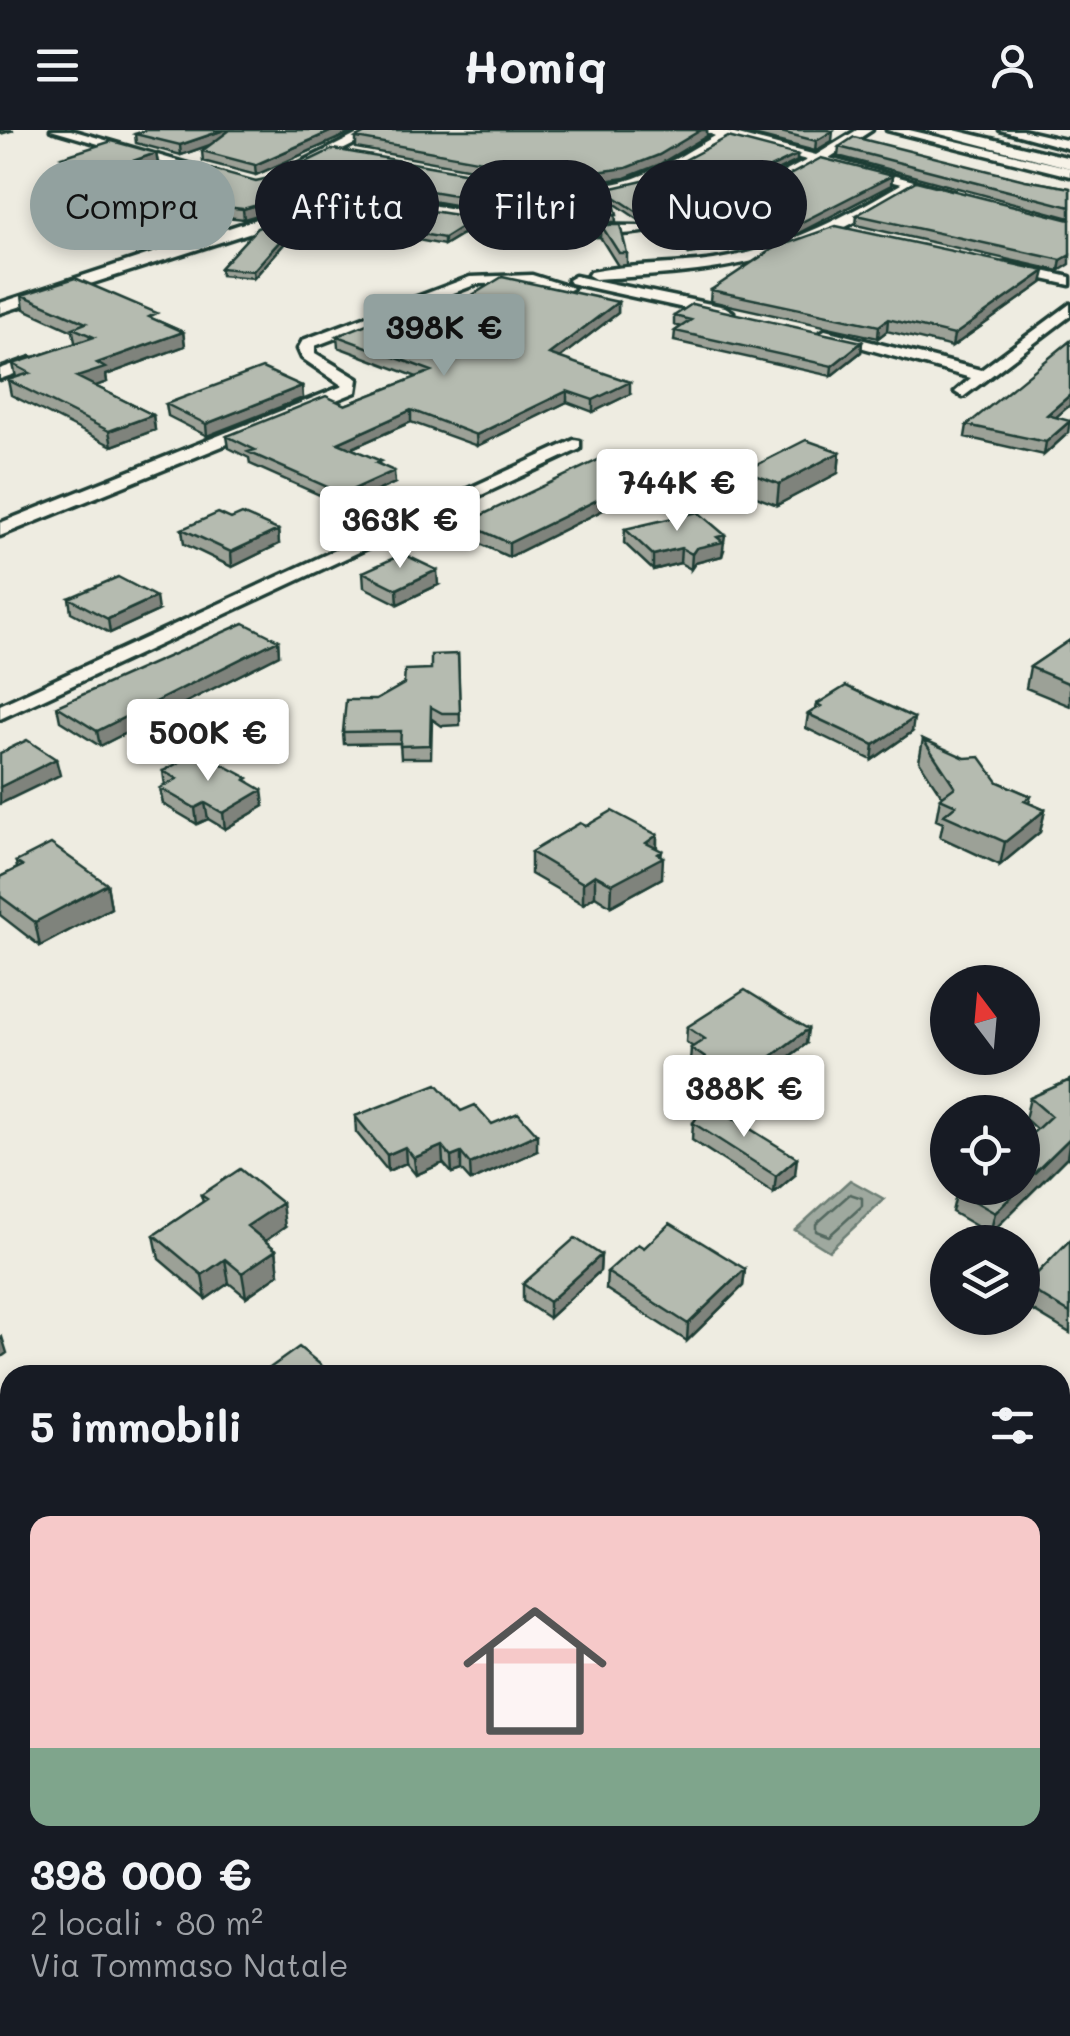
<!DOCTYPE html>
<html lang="it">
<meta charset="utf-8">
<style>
body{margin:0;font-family:Mali,sans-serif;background:#20242c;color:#f1f3f6;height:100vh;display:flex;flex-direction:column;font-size:38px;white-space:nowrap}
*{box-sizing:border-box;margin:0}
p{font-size:32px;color:#9ea1a6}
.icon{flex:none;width:55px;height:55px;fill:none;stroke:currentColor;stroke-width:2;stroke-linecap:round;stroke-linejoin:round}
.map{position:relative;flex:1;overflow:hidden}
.drawer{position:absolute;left:0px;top:1235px;width:1070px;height:672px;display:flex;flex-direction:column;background:#171b24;border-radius:30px 30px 0 0;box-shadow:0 5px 15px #0003}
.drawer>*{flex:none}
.banner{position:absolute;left:30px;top:30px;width:1010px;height:90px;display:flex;gap:20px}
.needle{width:65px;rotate:344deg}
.buttons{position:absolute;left:930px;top:835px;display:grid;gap:20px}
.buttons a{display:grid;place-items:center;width:110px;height:110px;border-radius:50%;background:#171b24;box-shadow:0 5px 15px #0003;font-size:50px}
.price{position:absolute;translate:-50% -85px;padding:0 22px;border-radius:10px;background:#fff;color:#222;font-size:32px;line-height:65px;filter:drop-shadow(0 2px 5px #0008)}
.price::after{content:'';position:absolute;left:50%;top:60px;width:30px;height:22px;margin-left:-15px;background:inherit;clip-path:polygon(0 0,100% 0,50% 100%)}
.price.selected{background:#92a19f;color:#111}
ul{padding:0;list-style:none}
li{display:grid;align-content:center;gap:20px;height:530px;padding:0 30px}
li+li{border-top:2px solid #363941}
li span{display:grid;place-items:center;height:310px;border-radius:20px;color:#555}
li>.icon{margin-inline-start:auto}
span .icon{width:180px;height:180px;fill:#fffc;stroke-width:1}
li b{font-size:42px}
h2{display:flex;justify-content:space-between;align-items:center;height:120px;padding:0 30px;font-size:42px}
.tag{padding:0 35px;border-radius:45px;background:#171b24;box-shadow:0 5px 15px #0003;font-size:35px;line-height:90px}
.tag.selected{background:#92a19f;color:#111}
header{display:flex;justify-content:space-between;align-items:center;height:130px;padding:0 30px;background:#171b24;font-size:45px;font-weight:800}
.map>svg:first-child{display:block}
</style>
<header><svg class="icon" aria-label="menu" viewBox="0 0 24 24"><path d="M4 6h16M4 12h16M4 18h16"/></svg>Homiq<svg class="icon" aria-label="person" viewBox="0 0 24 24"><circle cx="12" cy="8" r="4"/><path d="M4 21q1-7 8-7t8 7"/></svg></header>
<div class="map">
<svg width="1070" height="1906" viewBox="0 0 1070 1906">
<rect width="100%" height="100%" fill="#eeece1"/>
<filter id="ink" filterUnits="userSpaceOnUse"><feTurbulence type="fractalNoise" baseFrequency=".01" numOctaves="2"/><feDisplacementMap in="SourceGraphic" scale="20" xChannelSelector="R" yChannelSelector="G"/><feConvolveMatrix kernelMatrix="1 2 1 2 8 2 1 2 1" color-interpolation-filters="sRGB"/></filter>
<g filter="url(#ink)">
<path fill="#9fa99f" stroke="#6c7e74" stroke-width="2.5" d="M 850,1050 L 884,1069 L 829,1121 L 795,1100 Z"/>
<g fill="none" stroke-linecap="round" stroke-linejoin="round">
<path stroke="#52685f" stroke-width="2.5" d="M 850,1064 L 862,1068 L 862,1076 L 829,1106 L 816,1101 L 816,1094 Z"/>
<g stroke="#1f3d34" stroke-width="7">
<path id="street" d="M 51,0 L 71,0 L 226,45 L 214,48 Z
M 366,0 L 382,0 L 307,38 L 296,35 Z
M 702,0 L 719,0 L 816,25 L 857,0 L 872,0 L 829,28 L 954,62 L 947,66 L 914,58 C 880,77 847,99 810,113 C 742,141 668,145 595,149 L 588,145 L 590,142 C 630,134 673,136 714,130 C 783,119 841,89 901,54 L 820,33 C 704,103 625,118 491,95 C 438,86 387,73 332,76 L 0,183 L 0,173 L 305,73 L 332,68 L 401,70 L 549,95 L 640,96 L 694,86 L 721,76 L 807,30 L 727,10 C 654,50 614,74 527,58 C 510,55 488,54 474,45 L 481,41 C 526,50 577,64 622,52 C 655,43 685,23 715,6 Z
M 887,0 L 909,0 L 1070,38 L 1070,46 Z
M 1000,0 L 1022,0 L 1070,11 L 1070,19 Z
M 1008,133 L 1070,147 L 1070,155 L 1003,140 L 1003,134 Z
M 532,145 L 573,158 L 566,162 L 532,153 L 477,154 L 315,216 L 315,223 L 358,249 L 356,262 L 0,406 L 0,393 L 343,256 L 302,228 L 298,219 L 303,210 L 470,147 Z
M 575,146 L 725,177 L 733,182 L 725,187 L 570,153 L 568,150 Z
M 1070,174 L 1070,186 L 963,267 L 955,262 L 971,248 L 817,205 L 825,200 L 981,240 Z
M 31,228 L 39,233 L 37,236 L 0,249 L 0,239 Z
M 574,310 L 580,311 L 580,319 L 0,589 L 0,575 Z"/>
</g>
<g stroke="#1f3d34" stroke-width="7">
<path id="secondary" d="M 925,0 L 954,0 L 1070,28 L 1070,38 Z"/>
</g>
<use href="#street" fill="#f7f3e8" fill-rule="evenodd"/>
<use href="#secondary" fill="#f7f3e8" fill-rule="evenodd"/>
</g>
<path fill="#9ca197" stroke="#1f3d34" stroke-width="2.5" d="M 357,0 L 256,45 L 203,31 L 202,21 L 210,15 L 181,25 L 136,13 L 135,4 Z
M 371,0 L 707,0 L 707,6 L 658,35 L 625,48 L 597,52 L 565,52 L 558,41 L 545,50 L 526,49 L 356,18 L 356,8 Z
M 734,0 L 828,0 L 832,11 L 815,21 Z
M 839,17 L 1070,58 L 1070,88 L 838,26 Z
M 156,23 L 158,34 L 109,51 L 64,38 L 62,27 Z
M 797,25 L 797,31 L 693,82 L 642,92 L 614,73 L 616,92 L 590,92 L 574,65 L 574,58 L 604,60 Z
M 892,46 L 891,55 L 795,105 L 689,124 L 660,104 L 660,94 Z
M 256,51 L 526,53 L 526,63 L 496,82 L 402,66 L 332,64 L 244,89 L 143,78 L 142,68 Z
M 332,74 L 476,88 L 477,95 L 444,115 L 306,89 L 254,148 L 221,145 L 220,138 L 257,98 Z
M 857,85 L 1070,90 L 1059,141 L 856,95 Z
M 601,95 L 627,123 L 627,135 L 618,136 L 600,107 Z
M 1042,153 L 952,217 L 887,201 L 878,208 L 710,171 L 711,160 Z
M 22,165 L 158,191 L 183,202 L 185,216 L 106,245 L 107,252 L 95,256 L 153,285 L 155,300 L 112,316 L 11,265 L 8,250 L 16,247 L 13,234 L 77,213 L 75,212 L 73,201 L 24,179 Z
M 618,172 L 618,183 L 559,228 L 630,264 L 593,282 L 567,272 L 477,316 L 411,292 L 352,318 L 381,335 L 395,353 L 344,376 L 250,334 L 249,328 L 229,318 L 227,306 L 345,275 L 417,247 L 338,217 L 337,206 L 413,201 Z
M 674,186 L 862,212 L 861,222 L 831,246 L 674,211 L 675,201 L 681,197 L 674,195 Z
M 302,256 L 303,268 L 207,306 L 168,286 L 166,274 Z
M 1056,287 L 1068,303 L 1044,325 L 965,307 L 967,295 Z
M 840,322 L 838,343 L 777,375 L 743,362 L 745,341 Z
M 643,360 L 509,427 L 465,407 L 465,393 Z
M 231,389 L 278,400 L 279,414 L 232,437 L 184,414 L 182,399 Z
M 625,399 L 724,420 L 722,426 L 695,433 L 691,439 L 680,433 L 653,440 L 624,413 Z
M 363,442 L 438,455 L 398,474 L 364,457 Z
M 69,468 L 158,481 L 110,503 L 71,482 Z
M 278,510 L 279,525 L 100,616 L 60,591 L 57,576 Z
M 1070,510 L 1070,576 L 1026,558 L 1030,537 Z
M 458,524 L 460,595 L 442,596 L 432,589 L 431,628 L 401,628 L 400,613 L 344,614 L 343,602 L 376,570 Z
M 817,574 L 912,602 L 872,630 L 806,598 L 808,584 L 816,579 Z
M 923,609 L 998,652 L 1031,666 L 1029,673 L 1045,680 L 1040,702 L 1000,735 L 940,707 L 943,693 L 936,690 L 940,668 L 942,666 L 919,631 Z
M 163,641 L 249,652 L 264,676 L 225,699 L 208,689 L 197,694 L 163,674 L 160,658 L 165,656 Z
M 586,696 L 657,705 L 657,719 L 662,748 L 611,776 L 595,766 L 583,774 L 531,744 L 531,722 Z
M 16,732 L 107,754 L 111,778 L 40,816 L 0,785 L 0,747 L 17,738 Z
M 687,897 L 806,914 L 754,953 L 745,945 L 726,958 L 690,933 L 691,918 L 693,917 L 686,912 Z
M 1070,950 L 1070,1030 L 1067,1027 L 990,1104 L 952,1082 L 957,1061 L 1022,1058 L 1037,1000 L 1025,989 L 1030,968 Z
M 461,981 L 492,994 L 537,1021 L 471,1051 L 461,1040 L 452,1043 L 443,1033 L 416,1045 L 406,1033 L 388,1041 L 356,1002 L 355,986 Z
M 693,993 L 795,1045 L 774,1063 L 692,1010 Z
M 201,1065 L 285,1097 L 265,1111 L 276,1120 L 279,1144 L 246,1167 L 229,1153 L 206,1169 L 159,1129 L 154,1105 L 203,1072 Z
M 1070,1110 L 1070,1203 L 1022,1174 L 1025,1156 Z
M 644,1118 L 745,1139 L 743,1156 L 687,1211 L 606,1159 L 607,1142 Z
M 601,1125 L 600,1141 L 549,1188 L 523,1171 L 523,1154 Z
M 1070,1570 L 1070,1769 L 1060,1761 L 1060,1580 Z
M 10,1702 L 10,1797 L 0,1786 L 0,1711 Z
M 615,1898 L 668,1898 L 661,1906 L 624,1906 Z
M 919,1898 L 1060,1898 L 1070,1906 L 916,1906 Z"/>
<path fill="#7f837b" stroke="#1f3d34" stroke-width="2.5" d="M 0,0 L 14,0 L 0,4 Z
M 224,0 L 235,0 L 236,6 L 181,25 L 180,15 Z
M 334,0 L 357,0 L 256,45 L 255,35 Z
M 701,0 L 707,0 L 707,6 L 658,35 L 625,48 L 597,52 L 597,42 Z
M 833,1 L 832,11 L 815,21 L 816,11 Z
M 156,23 L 158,34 L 109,51 L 107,40 Z
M 797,25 L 797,31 L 693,82 L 642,92 L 642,85 Z
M 558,31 L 558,41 L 545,50 L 545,40 Z
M 892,46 L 891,55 L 795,105 L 689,124 L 689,113 Z
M 526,53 L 526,63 L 496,82 L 496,72 Z
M 331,54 L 332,64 L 244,89 L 243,79 Z
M 305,83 L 306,89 L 254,148 L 253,141 Z
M 476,88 L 477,95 L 444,115 L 444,108 Z
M 1070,125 L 1070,134 L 1059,141 L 1061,130 Z
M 1045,141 L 1042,153 L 952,217 L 954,205 Z
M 618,172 L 618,183 L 549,236 L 549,224 Z
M 888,189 L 887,201 L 878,208 L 879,196 Z
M 183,202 L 185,216 L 106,245 L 107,252 L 79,262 L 77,247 L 97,233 Z
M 862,212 L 861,222 L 831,246 L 832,236 Z
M 630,252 L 630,264 L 593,282 L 593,270 Z
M 302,256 L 303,268 L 207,306 L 206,294 Z
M 567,261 L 567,272 L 477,316 L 476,305 Z
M 1070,265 L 1070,275 L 1045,297 L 1047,285 Z
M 411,280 L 411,292 L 339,324 L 338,313 Z
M 153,285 L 155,300 L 112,316 L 109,301 Z
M 1070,291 L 1068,303 L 1044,325 L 1046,312 Z
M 840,322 L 838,343 L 777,375 L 779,354 Z
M 394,341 L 395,353 L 344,376 L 343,364 Z
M 644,347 L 643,360 L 509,427 L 509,413 Z
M 278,400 L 279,414 L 232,437 L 231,422 Z
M 725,405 L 722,426 L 695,433 L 691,439 L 692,424 L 696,418 L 717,407 Z
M 681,418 L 680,433 L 653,440 L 653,425 Z
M 437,440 L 438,455 L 398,474 L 397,459 Z
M 156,467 L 158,481 L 110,503 L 108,489 Z
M 278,510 L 279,525 L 100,616 L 97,601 Z
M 914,588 L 912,602 L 872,630 L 874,615 Z
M 56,629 L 60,645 L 0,674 L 0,657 Z
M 262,660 L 264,676 L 225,699 L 223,683 Z
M 205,673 L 208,689 L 197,694 L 195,678 Z
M 1045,680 L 1040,702 L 1000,735 L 1005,712 Z
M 657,705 L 656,726 L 646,713 Z
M 662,721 L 661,728 L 663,727 L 662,748 L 611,776 L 612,754 Z
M 595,745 L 595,766 L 583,774 L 583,753 Z
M 107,754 L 111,778 L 40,816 L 35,792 Z
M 808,899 L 806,914 L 754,953 L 756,938 Z
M 746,930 L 745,945 L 726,958 L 727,943 Z
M 537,1004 L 537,1021 L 471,1051 L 470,1034 Z
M 1070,1008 L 1067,1027 L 990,1104 L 995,1083 L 1020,1058 L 1022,1058 L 1022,1055 Z
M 442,1016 L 443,1033 L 416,1045 L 414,1028 Z
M 405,1017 L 406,1033 L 388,1041 L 387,1025 Z
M 461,1023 L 461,1040 L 452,1043 L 451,1027 Z
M 797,1028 L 795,1045 L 774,1063 L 776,1046 Z
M 282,1073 L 285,1097 L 251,1121 L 247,1096 Z
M 276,1120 L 279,1144 L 246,1167 L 242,1143 Z
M 601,1125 L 600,1141 L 549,1188 L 549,1172 Z
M 225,1129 L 229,1153 L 206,1169 L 202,1145 Z
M 745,1139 L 743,1156 L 687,1211 L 688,1194 Z
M 2,1207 L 7,1223 L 0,1228 L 0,1209 Z
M 575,1898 L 586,1898 L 578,1906 L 568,1906 Z
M 659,1898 L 668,1898 L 661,1906 L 651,1906 Z"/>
<path fill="#b5bbb0" stroke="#1f3d34" stroke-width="2.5" d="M 146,0 L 224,0 L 180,15 L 135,4 Z
M 230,0 L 334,0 L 255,35 L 202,21 Z
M 371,0 L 701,0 L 659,25 L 626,38 L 597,42 L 565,42 L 558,31 L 545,40 L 526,39 L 356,8 Z
M 773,0 L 828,0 L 833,1 L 816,11 Z
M 728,7 L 797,25 L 693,75 L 642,85 L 612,65 L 617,85 L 591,85 L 574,58 L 604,60 L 647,50 Z
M 854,7 L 1025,50 L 1070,58 L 1070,77 L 839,17 Z
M 112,11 L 156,23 L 107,40 L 62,27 Z
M 333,19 L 526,53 L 496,72 L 401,56 L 331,54 L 243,79 L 142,68 L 188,32 L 256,51 L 277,46 Z
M 821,28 L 892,46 L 796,95 L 689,113 L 660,94 L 733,76 Z
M 916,51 L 1070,90 L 1070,125 L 1061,130 L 857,85 Z
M 332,74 L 400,76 L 476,88 L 444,108 L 305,83 L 253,141 L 220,138 L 257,98 Z
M 601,95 L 620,95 L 627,123 L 619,123 Z
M 836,96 L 1045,141 L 954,205 L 888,189 L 879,196 L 711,160 L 774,118 Z
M 502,147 L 618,172 L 549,224 L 630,252 L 593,270 L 567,261 L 476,305 L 411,280 L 338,313 L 381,331 L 376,333 L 394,341 L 343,364 L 248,322 L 255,320 L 227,306 L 326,266 L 345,275 L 432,241 L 337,206 L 379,189 L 413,201 Z
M 75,148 L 157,183 L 149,187 L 183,202 L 97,233 L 105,238 L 77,247 L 153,285 L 109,301 L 8,250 L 30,243 L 13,234 L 94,207 L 73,198 L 86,193 L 22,165 Z
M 692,174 L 862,212 L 832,236 L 675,201 L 691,190 L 674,186 Z
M 1070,211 L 1070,265 L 1047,285 L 1070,291 L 1046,312 L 967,295 Z
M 262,238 L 302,256 L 206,294 L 166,274 Z
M 806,310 L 840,322 L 779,354 L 745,341 Z
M 600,329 L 644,347 L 509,413 L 465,393 Z
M 698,382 L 725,405 L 717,407 L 723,412 L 696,418 L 692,424 L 681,418 L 653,425 L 625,399 Z
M 218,383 L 231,389 L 242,384 L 278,400 L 231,422 L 182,399 Z
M 403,424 L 437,440 L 397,459 L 363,442 Z
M 118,447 L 156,467 L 108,489 L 69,468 Z
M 244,493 L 278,510 L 97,601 L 57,576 Z
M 1070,510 L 1070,554 L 1030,537 Z
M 458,524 L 460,583 L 442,583 L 431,577 L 430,615 L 400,616 L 401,601 L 343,602 L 346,570 L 376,570 L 404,554 L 405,540 L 431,539 L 431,525 Z
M 846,556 L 914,588 L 874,615 L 808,584 L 821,576 L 817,574 Z
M 923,609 L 965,628 L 980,627 L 998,652 L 1031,666 L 1024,671 L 1045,680 L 1005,712 L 944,685 L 956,675 L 940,668 L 955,657 Z
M 27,610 L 56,629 L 0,657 L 0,623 Z
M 199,622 L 248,648 L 245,650 L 262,660 L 223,683 L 205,673 L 195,678 L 160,658 L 177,649 L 163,641 Z
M 612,681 L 657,705 L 646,713 L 662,721 L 658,724 L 663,727 L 612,754 L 595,745 L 583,753 L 531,722 L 580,693 L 586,696 Z
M 51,714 L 107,754 L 35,792 L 0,766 L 0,747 L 22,736 L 16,732 Z
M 745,860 L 808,899 L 756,938 L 746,930 L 727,943 L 691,918 L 705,909 L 687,897 Z
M 1070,950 L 1070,1008 L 1022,1055 L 1022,1013 L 1051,986 L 1030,968 Z
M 437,954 L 461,981 L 475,975 L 492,994 L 518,983 L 537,1004 L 470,1034 L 461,1023 L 451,1027 L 442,1016 L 414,1028 L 405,1017 L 387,1025 L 355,986 Z
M 707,972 L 797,1028 L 776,1046 L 693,993 Z
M 240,1039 L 282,1073 L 247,1096 L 276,1120 L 242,1143 L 225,1129 L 202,1145 L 154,1105 L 207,1069 L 201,1065 Z
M 960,1058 L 1020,1058 L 995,1083 L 957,1061 Z
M 670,1093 L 745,1139 L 688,1194 L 607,1142 L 638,1114 L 644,1118 Z
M 575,1108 L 601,1125 L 549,1172 L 523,1154 Z
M 1070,1110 L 1070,1183 L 1025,1156 Z
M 299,1217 L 333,1245 L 260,1245 Z
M 1068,1569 L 1070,1570 L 1070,1745 L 1060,1738 L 1060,1580 Z
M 10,1702 L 10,1790 L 0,1779 L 0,1711 Z
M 1070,1863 L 1070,1906 L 927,1906 L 925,1898 L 1060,1898 L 1060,1864 Z
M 440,1898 L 575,1898 L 568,1906 L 439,1906 Z
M 629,1898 L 659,1898 L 651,1906 L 638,1906 Z"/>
</g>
</svg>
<div class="buttons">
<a><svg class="needle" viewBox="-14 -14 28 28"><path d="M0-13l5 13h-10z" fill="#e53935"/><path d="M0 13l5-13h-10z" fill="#9ea1a6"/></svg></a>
<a><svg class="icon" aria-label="locate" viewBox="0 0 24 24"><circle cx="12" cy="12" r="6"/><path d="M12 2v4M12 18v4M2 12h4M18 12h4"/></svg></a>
<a><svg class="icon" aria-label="layers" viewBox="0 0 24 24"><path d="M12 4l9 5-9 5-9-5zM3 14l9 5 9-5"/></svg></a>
</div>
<b class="price selected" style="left:444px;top:249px">398K €</b>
<b class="price" style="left:677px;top:404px">744K €</b>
<b class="price" style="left:400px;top:441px">363K €</b>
<b class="price" style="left:208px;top:654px">500K €</b>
<b class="price" style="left:744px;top:1010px">388K €</b>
<div class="banner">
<a class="tag selected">Compra</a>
<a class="tag">Affitta</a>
<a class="tag">Filtri</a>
<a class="tag">Nuovo</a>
</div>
<section class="drawer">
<h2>5 immobili<svg class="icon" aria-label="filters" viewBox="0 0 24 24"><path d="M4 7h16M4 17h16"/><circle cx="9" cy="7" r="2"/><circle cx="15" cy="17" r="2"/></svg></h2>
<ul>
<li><span style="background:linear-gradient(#f6c9c9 75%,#7fa58c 0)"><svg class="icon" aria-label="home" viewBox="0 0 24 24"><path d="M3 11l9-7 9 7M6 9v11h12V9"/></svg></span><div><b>398 000 €</b><p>2 locali · 80 m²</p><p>Via Tommaso Natale</p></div></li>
</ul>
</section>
</div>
